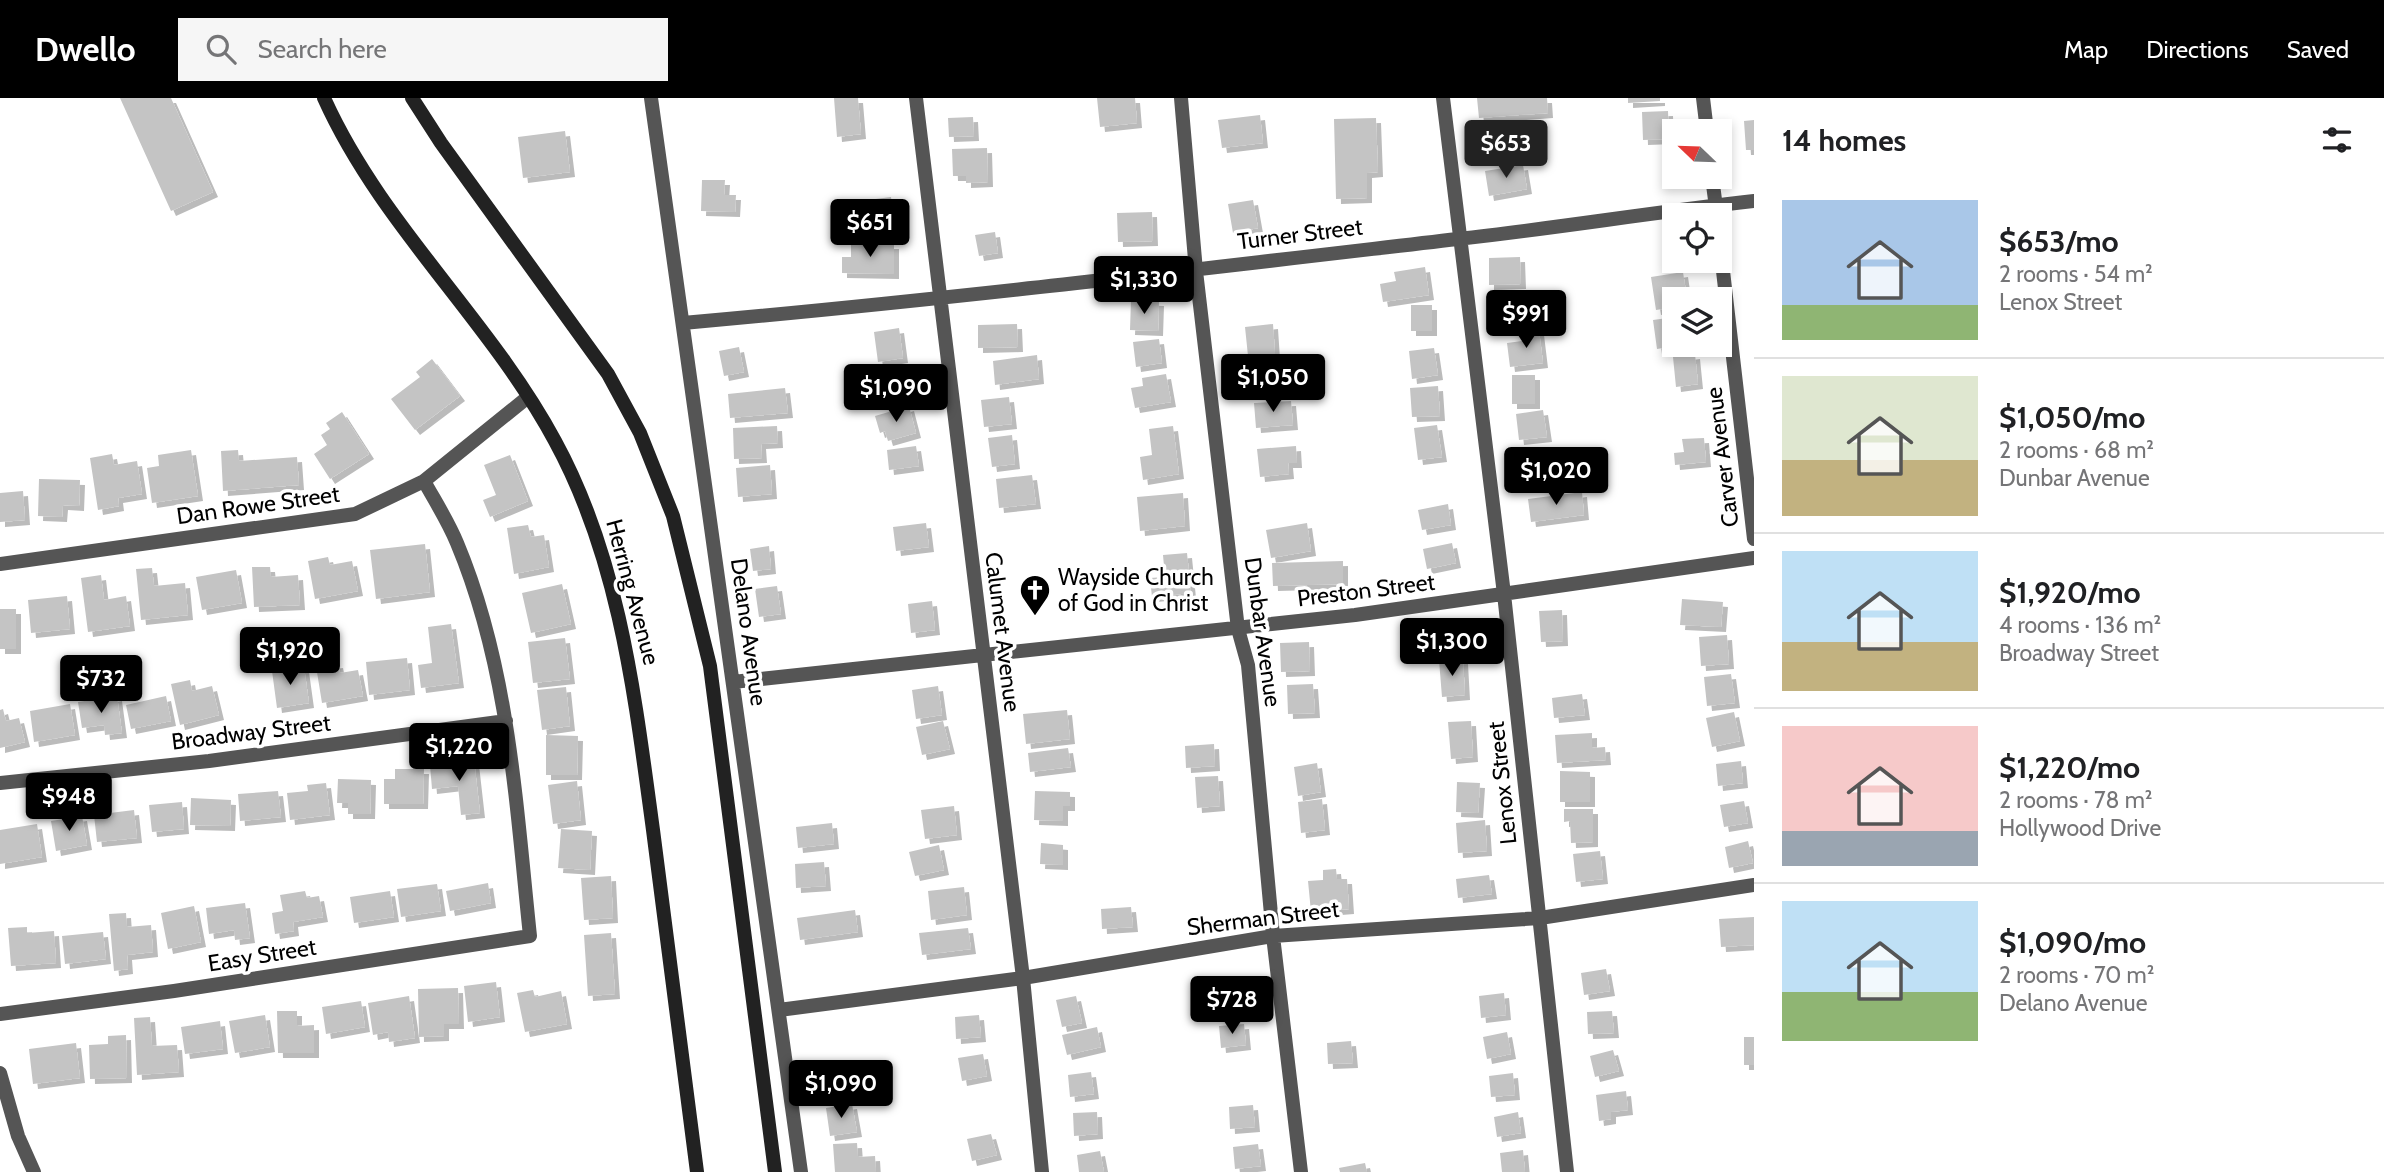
<!DOCTYPE html>
<meta charset="utf-8">
<style>
body{margin:0;font-family:Cabin,sans-serif;background:#f6f6f6;color:#202124;height:100vh;display:flex;flex-direction:column;font-size:26px;white-space:nowrap}
*{box-sizing:border-box;margin:0}
p{font-size:23px;color:#757577}
.icon{flex:none;width:38px;height:38px;fill:none;stroke:currentColor;stroke-width:2;stroke-linecap:round;stroke-linejoin:round}
.map{position:relative;flex:1;overflow:hidden}
.details{display:flex;flex-direction:column;background:#fff;width:630px}
.details>*{flex:none}
.needle{width:46px;rotate:293deg}
.buttons{position:absolute;left:1662px;top:21px;display:grid;gap:14px}
.buttons a{display:grid;place-items:center;width:70px;height:70px;border-radius:0px;background:#fff;box-shadow:0 4px 10px #0003;font-size:35px}
.price{position:absolute;translate:-50% -60px;padding:0 16px;border-radius:7px;background:#000;color:#fff;font-size:23px;line-height:46px;filter:drop-shadow(0 2px 4px #0008)}
.price::after{content:'';position:absolute;left:50%;top:42px;width:21px;height:16px;margin-left:-10px;background:inherit;clip-path:polygon(0 0,100% 0,50% 100%)}
.price.selected{background:#222;color:#fff}
ul{padding:0;list-style:none}
li{display:flex;align-items:center;gap:21px;height:175px;padding:0 28px}
li+li{border-top:2px solid #e0e0e0}
li span{display:grid;place-items:center;flex:none;width:196px;height:140px;border-radius:0px;color:#555}
li>.icon{margin-inline-start:auto}
span .icon{width:84px;height:84px;fill:#fffc;stroke-width:1}
li b{font-size:30px}
h2{display:flex;justify-content:space-between;align-items:center;height:84px;padding:0 28px;font-size:30px}
header{display:flex;align-items:center;gap:42px;box-sizing:border-box;height:98px;padding:0 35px;background:#000;color:#fff}
header strong{font-size:33px}
nav{display:flex;gap:38px;margin-inline-start:auto;font-size:24px}
.search{width:490px;height:63px;background:#f6f6f6;display:flex;align-items:center;gap:18px;box-sizing:border-box;padding:0 24px;border-radius:0px;color:#757577;font-size:26px}
main{display:flex;flex:1;min-height:0}
.map>svg:first-child{display:block}
</style>
<header>
<strong>Dwello</strong>
<div class="search"><svg class="icon" aria-label="search" viewBox="0 0 24 24"><circle cx="10" cy="10" r="6"/><path d="M15 15l6 6"/></svg>Search here</div>
<nav><a>Map</a><a>Directions</a><a>Saved</a></nav>
</header>
<main>
<div class="map">
<svg width="1754" height="1074" viewBox="0 0 1754 1074">
<defs>
<filter id="shadow"><feDropShadow dx="5" dy="5" stdDeviation="0" flood-color="#0004"/></filter>
</defs>
<rect width="100%" height="100%" fill="#fff"/>
<path fill="#c4c4c4" filter="url(#shadow)" d="M 120,0 L 171,0 L 213,94 L 171,113 Z
M 834,0 L 858,0 L 861,36 L 837,39 Z
M 1097,0 L 1135,0 L 1137,25 L 1100,29 Z
M 1477,0 L 1547,0 L 1548,15 L 1479,20 Z
M 1628,0 L 1660,0 L 1660,3 L 1628,5 Z
M 1668,13 L 1669,41 L 1643,42 L 1642,14 Z
M 1260,17 L 1263,45 L 1222,50 L 1218,22 Z
M 973,19 L 974,38 L 949,39 L 948,20 Z
M 1376,20 L 1378,74 L 1367,75 L 1367,100 L 1336,101 L 1334,21 Z
M 1754,22 L 1754,52 L 1746,52 L 1744,23 Z
M 1481,29 L 1512,29 L 1513,61 L 1482,62 Z
M 565,33 L 570,74 L 523,80 L 518,39 Z
M 987,50 L 988,84 L 966,85 L 966,78 L 953,78 L 952,51 Z
M 1523,67 L 1527,91 L 1489,98 L 1485,73 Z
M 702,82 L 725,82 L 724,97 L 736,97 L 735,114 L 701,113 Z
M 891,99 L 894,123 L 862,127 L 860,103 Z
M 1253,102 L 1258,130 L 1233,135 L 1228,106 Z
M 1152,114 L 1153,143 L 1118,144 L 1117,115 Z
M 995,134 L 998,155 L 979,158 L 975,137 Z
M 851,146 L 894,146 L 894,176 L 842,175 L 842,159 L 851,159 Z
M 1520,159 L 1521,186 L 1489,187 L 1489,160 Z
M 1425,169 L 1429,197 L 1383,204 L 1380,186 L 1396,183 L 1394,174 Z
M 1683,174 L 1687,201 L 1675,201 L 1675,209 L 1656,212 L 1651,179 Z
M 1535,199 L 1536,223 L 1503,224 L 1501,201 Z
M 1131,202 L 1159,203 L 1158,233 L 1130,232 Z
M 1411,207 L 1432,207 L 1432,233 L 1411,233 Z
M 1675,219 L 1675,248 L 1657,251 L 1653,222 Z
M 1017,226 L 1018,249 L 978,250 L 978,227 Z
M 1273,226 L 1275,256 L 1248,258 L 1245,229 Z
M 899,230 L 903,260 L 878,264 L 874,234 Z
M 1539,232 L 1543,265 L 1510,269 L 1507,245 L 1522,243 L 1521,234 Z
M 1159,241 L 1162,265 L 1136,269 L 1133,244 Z
M 739,249 L 744,274 L 724,278 L 719,253 Z
M 1434,250 L 1438,277 L 1412,281 L 1409,253 Z
M 1695,256 L 1698,286 L 1676,289 L 1673,259 Z
M 1037,257 L 1039,281 L 995,287 L 993,263 Z
M 432,261 L 460,298 L 415,332 L 391,301 L 420,279 L 416,274 Z
M 1277,265 L 1280,294 L 1252,297 L 1249,268 Z
M 906,267 L 911,289 L 892,293 L 887,271 Z
M 1166,276 L 1171,304 L 1135,310 L 1131,290 L 1143,288 L 1142,280 Z
M 1512,277 L 1535,277 L 1535,306 L 1512,306 Z
M 1438,288 L 1440,318 L 1412,319 L 1410,290 Z
M 785,290 L 788,315 L 730,320 L 728,296 Z
M 1009,299 L 1012,326 L 984,329 L 981,302 Z
M 1291,303 L 1293,327 L 1256,330 L 1254,305 Z
M 909,308 L 916,335 L 888,343 L 885,333 L 880,335 L 875,318 Z
M 1543,312 L 1547,339 L 1519,342 L 1516,316 Z
M 342,314 L 369,356 L 330,381 L 314,356 L 327,347 L 321,337 L 330,331 L 326,325 Z
M 1437,327 L 1442,359 L 1418,362 L 1414,330 Z
M 777,328 L 778,345 L 761,346 L 762,360 L 734,361 L 733,330 Z
M 1173,328 L 1179,376 L 1143,382 L 1140,359 L 1152,357 L 1149,331 Z
M 1012,337 L 1015,366 L 992,369 L 988,340 Z
M 1704,340 L 1706,364 L 1675,367 L 1674,355 L 1684,354 L 1682,341 Z
M 916,348 L 919,368 L 889,372 L 887,352 Z
M 1296,348 L 1297,365 L 1288,365 L 1289,376 L 1260,379 L 1257,351 Z
M 191,352 L 198,398 L 152,405 L 147,370 L 159,368 L 158,357 Z
M 238,352 L 239,363 L 297,359 L 299,387 L 223,393 L 221,353 Z
M 1556,355 L 1560,382 L 1524,388 L 1520,361 Z
M 112,356 L 114,367 L 137,363 L 142,396 L 118,400 L 119,408 L 98,412 L 90,360 Z
M 510,357 L 528,403 L 490,419 L 483,402 L 496,397 L 484,367 Z
M 770,367 L 772,396 L 738,399 L 736,370 Z
M 1032,377 L 1036,406 L 999,410 L 996,381 Z
M 39,381 L 80,382 L 79,408 L 63,407 L 62,419 L 38,418 Z
M 23,393 L 25,422 L 0,424 L 0,395 Z
M 1582,394 L 1584,417 L 1531,424 L 1528,401 Z
M 1183,395 L 1185,428 L 1140,433 L 1137,399 Z
M 1448,406 L 1451,427 L 1422,432 L 1418,412 Z
M 926,425 L 929,449 L 896,453 L 893,429 Z
M 1307,425 L 1311,453 L 1271,460 L 1266,432 Z
M 528,427 L 531,439 L 544,437 L 549,469 L 514,476 L 507,430 Z
M 1452,445 L 1456,465 L 1427,471 L 1423,451 Z
M 425,446 L 430,494 L 376,501 L 370,452 Z
M 769,448 L 771,471 L 753,473 L 750,451 Z
M 1187,455 L 1191,495 L 1152,499 L 1150,480 L 1165,479 L 1163,457 Z
M 328,459 L 330,467 L 352,463 L 358,493 L 315,501 L 308,463 Z
M 1343,463 L 1343,486 L 1273,488 L 1272,465 Z
M 252,469 L 270,469 L 271,479 L 298,477 L 300,507 L 254,509 Z
M 152,470 L 154,488 L 185,485 L 188,517 L 141,522 L 136,471 Z
M 236,472 L 242,505 L 202,512 L 196,479 Z
M 101,477 L 104,502 L 126,498 L 130,528 L 88,534 L 81,480 Z
M 562,486 L 571,526 L 531,535 L 522,495 Z
M 777,488 L 781,516 L 759,519 L 755,491 Z
M 67,498 L 70,531 L 31,535 L 28,502 Z
M 1682,501 L 1723,504 L 1721,529 L 1680,527 Z
M 932,503 L 935,532 L 911,535 L 908,506 Z
M 0,511 L 16,511 L 16,551 L 0,551 Z
M 1562,512 L 1563,543 L 1541,544 L 1539,513 Z
M 451,526 L 459,585 L 421,590 L 418,567 L 432,565 L 428,529 Z
M 1458,531 L 1461,552 L 1427,557 L 1424,536 Z
M 1727,537 L 1729,566 L 1701,568 L 1699,539 Z
M 565,540 L 570,581 L 533,585 L 528,544 Z
M 1309,544 L 1310,573 L 1281,574 L 1280,545 Z
M 407,560 L 410,592 L 369,597 L 366,564 Z
M 1463,561 L 1465,597 L 1442,599 L 1439,562 Z
M 338,565 L 340,575 L 358,572 L 363,598 L 322,605 L 316,568 Z
M 304,569 L 309,605 L 277,610 L 272,573 Z
M 1731,576 L 1735,605 L 1707,608 L 1704,579 Z
M 190,582 L 192,593 L 212,588 L 219,617 L 180,627 L 171,586 Z
M 1313,586 L 1315,615 L 1288,616 L 1287,587 Z
M 938,588 L 942,617 L 916,621 L 912,592 Z
M 566,589 L 570,628 L 542,632 L 537,592 Z
M 1582,596 L 1585,617 L 1554,620 L 1552,600 Z
M 117,598 L 122,635 L 105,637 L 104,627 L 82,630 L 78,604 Z
M 166,598 L 171,623 L 131,631 L 126,607 Z
M 70,606 L 75,637 L 34,644 L 30,613 Z
M 3,611 L 6,623 L 19,620 L 25,644 L 0,650 L 0,612 Z
M 1067,612 L 1070,641 L 1026,646 L 1023,616 Z
M 1734,614 L 1740,643 L 1712,649 L 1706,620 Z
M 943,623 L 950,651 L 922,657 L 916,629 Z
M 1471,623 L 1473,659 L 1451,661 L 1448,624 Z
M 1592,635 L 1592,650 L 1605,649 L 1606,662 L 1557,665 L 1555,637 Z
M 546,637 L 578,638 L 577,677 L 546,677 Z
M 1214,646 L 1215,668 L 1186,670 L 1185,648 Z
M 1068,650 L 1071,669 L 1030,674 L 1028,655 Z
M 474,662 L 480,715 L 461,717 L 458,688 L 432,691 L 430,667 Z
M 1741,663 L 1743,685 L 1718,688 L 1716,666 Z
M 1317,665 L 1321,694 L 1298,698 L 1294,669 Z
M 395,671 L 424,671 L 423,706 L 384,706 L 384,681 L 395,681 Z
M 1560,673 L 1590,674 L 1590,704 L 1560,704 Z
M 1218,678 L 1220,708 L 1197,710 L 1195,679 Z
M 338,681 L 371,682 L 370,716 L 348,716 L 348,705 L 337,705 Z
M 577,683 L 581,722 L 553,726 L 548,687 Z
M 1457,684 L 1480,685 L 1478,715 L 1456,714 Z
M 326,685 L 330,717 L 290,722 L 287,695 L 308,693 L 307,687 Z
M 278,693 L 281,719 L 240,723 L 238,696 Z
M 1035,693 L 1070,694 L 1070,708 L 1063,708 L 1063,723 L 1034,722 Z
M 191,700 L 231,702 L 230,728 L 190,727 Z
M 1322,701 L 1325,732 L 1301,735 L 1298,704 Z
M 1744,703 L 1748,725 L 1724,729 L 1720,707 Z
M 182,704 L 184,731 L 152,734 L 149,707 Z
M 954,708 L 957,737 L 925,741 L 921,712 Z
M 1564,711 L 1593,711 L 1593,744 L 1571,745 L 1570,723 L 1564,724 Z
M 134,712 L 137,740 L 97,744 L 94,717 Z
M 82,718 L 87,747 L 56,753 L 51,723 Z
M 1485,722 L 1487,753 L 1458,755 L 1456,725 Z
M 832,725 L 834,746 L 798,750 L 796,729 Z
M 37,726 L 42,759 L 0,766 L 0,732 Z
M 561,731 L 592,733 L 590,772 L 558,770 Z
M 1748,743 L 1753,765 L 1729,770 L 1725,749 Z
M 1041,745 L 1063,747 L 1063,767 L 1040,766 Z
M 939,747 L 944,772 L 915,778 L 909,754 Z
M 1600,753 L 1603,781 L 1576,784 L 1573,756 Z
M 824,764 L 826,788 L 796,790 L 795,766 Z
M 1336,771 L 1337,781 L 1347,781 L 1349,811 L 1311,814 L 1308,783 L 1323,782 L 1323,772 Z
M 1489,777 L 1492,796 L 1458,800 L 1456,781 Z
M 611,778 L 613,820 L 584,822 L 581,780 Z
M 488,785 L 491,805 L 450,813 L 446,793 Z
M 437,786 L 441,813 L 401,819 L 397,791 Z
M 964,789 L 967,817 L 931,822 L 928,793 Z
M 305,793 L 307,800 L 319,798 L 323,819 L 293,824 L 294,833 L 275,836 L 272,815 L 283,813 L 280,797 Z
M 390,793 L 394,819 L 354,825 L 350,799 Z
M 245,805 L 250,840 L 235,842 L 234,832 L 209,836 L 206,810 Z
M 194,808 L 201,844 L 168,851 L 161,815 Z
M 1131,809 L 1133,829 L 1102,831 L 1101,811 Z
M 855,812 L 858,834 L 800,842 L 797,820 Z
M 126,815 L 127,829 L 151,827 L 153,854 L 127,857 L 128,871 L 114,873 L 109,816 Z
M 1754,819 L 1754,847 L 1721,849 L 1719,821 Z
M 27,829 L 27,835 L 54,833 L 56,865 L 11,868 L 8,830 Z
M 968,830 L 971,851 L 922,857 L 919,835 Z
M 103,834 L 106,861 L 65,866 L 62,838 Z
M 611,835 L 615,896 L 588,898 L 584,837 Z
M 1606,871 L 1610,893 L 1584,897 L 1581,875 Z
M 496,884 L 500,919 L 468,924 L 464,888 Z
M 458,890 L 459,926 L 444,926 L 444,938 L 419,939 L 418,891 Z
M 533,892 L 535,899 L 561,893 L 567,926 L 525,934 L 517,895 Z
M 1504,895 L 1506,917 L 1481,920 L 1479,898 Z
M 409,898 L 415,940 L 389,944 L 388,934 L 373,937 L 368,905 Z
M 1076,898 L 1082,925 L 1062,929 L 1056,902 Z
M 361,903 L 365,929 L 326,936 L 322,909 Z
M 277,913 L 297,913 L 297,928 L 314,927 L 314,955 L 278,955 Z
M 1612,913 L 1614,935 L 1588,936 L 1587,914 Z
M 265,917 L 270,949 L 235,955 L 229,923 Z
M 979,917 L 981,939 L 956,941 L 955,919 Z
M 150,919 L 152,948 L 177,947 L 179,974 L 137,977 L 134,920 Z
M 220,923 L 223,951 L 185,956 L 181,929 Z
M 1244,926 L 1246,947 L 1221,950 L 1219,928 Z
M 1097,929 L 1101,949 L 1067,957 L 1062,937 Z
M 1507,934 L 1511,956 L 1487,961 L 1483,939 Z
M 126,937 L 127,980 L 90,981 L 89,947 L 108,946 L 108,938 Z
M 1744,939 L 1754,939 L 1754,967 L 1744,967 Z
M 1351,943 L 1353,965 L 1328,966 L 1327,945 Z
M 76,945 L 80,980 L 33,986 L 29,951 Z
M 1613,952 L 1619,973 L 1595,979 L 1590,958 Z
M 983,956 L 987,978 L 962,983 L 958,960 Z
M 816,963 L 848,964 L 846,998 L 815,997 Z
M 1091,974 L 1094,996 L 1070,999 L 1068,977 Z
M 1513,975 L 1515,997 L 1491,999 L 1489,978 Z
M 1626,993 L 1628,1012 L 1611,1014 L 1611,1021 L 1599,1023 L 1596,997 Z
M 852,1006 L 857,1034 L 830,1038 L 826,1010 Z
M 1253,1007 L 1255,1029 L 1230,1031 L 1229,1009 Z
M 1097,1014 L 1098,1036 L 1074,1038 L 1073,1015 Z
M 1518,1014 L 1521,1035 L 1497,1039 L 1494,1019 Z
M 991,1036 L 997,1057 L 972,1063 L 967,1041 Z
M 857,1045 L 858,1059 L 875,1058 L 876,1074 L 835,1074 L 833,1046 Z
M 1258,1046 L 1261,1068 L 1235,1071 L 1233,1049 Z
M 1523,1052 L 1525,1074 L 1502,1074 L 1500,1055 Z
M 1100,1053 L 1104,1074 L 1079,1074 L 1077,1057 Z
M 1365,1065 L 1367,1074 L 1340,1074 L 1339,1070 Z"/>
<g fill="none" stroke-linecap="round" stroke-linejoin="round">
<path stroke="#555" stroke-width="14" d="M 651,0 L 801,1074
M 916,0 L 1023,880 L 1042,1074
M 1181,0 L 1196,173 L 1238,531 L 1248,567 L 1273,838 L 1301,1074
M 1443,0 L 1504,496 L 1567,1074
M 1703,0 L 1707,33
M 1712,79 L 1717,117
M 1720,147 L 1754,441
M 683,225 C 942,202 1200,171 1458,141 C 1557,130 1655,114 1754,103
M 0,466 L 355,416 L 424,383 L 528,299
M 733,584 L 1355,517 L 1754,460
M 0,685 L 209,663 L 506,623
M 779,912 L 1023,880 L 1273,838 L 1540,820 L 1754,787
M 0,916 L 174,893 L 530,838 C 516,706 509,569 457,445 C 448,423 435,403 424,383
M 0,975 L 18,1038 L 34,1074"/>
<path stroke="#222" stroke-width="14" d="M 324,0 C 381,127 490,222 555,343 C 620,462 635,600 653,732 C 668,846 683,960 697,1074
M 412,0 L 441,45 L 608,276 L 640,335 L 673,418 L 710,568 L 775,1074"/>
</g>
<defs>
<g id="church-pin" transform="scale(1.575)"><path d="M0 17L-7.5 6A9.5 9.5 0 1 1 7.5 6Z" fill="#000" stroke="#fff"/><path d="M-1.2-6h2.4v3.5h3.3v2.4h-3.3V6h-2.4V-.1h-3.3v-2.4h3.3Z" fill="#fff"/></g>
</defs>
<g fill-rule="evenodd">
<use href="#church-pin" x="1035" y="492"/>
</g>
<g text-anchor="middle" stroke-width="7" stroke-linejoin="round" paint-order="stroke">
<g font-size="23" fill="#000" stroke="#fff">
<text transform="translate(1300 136) rotate(-7)" y="8">Turner Street</text>
<text transform="translate(1722 359) rotate(-97)" y="8">Carver Avenue</text>
<text transform="translate(258 407) rotate(-8)" y="8">Dan Rowe Street</text>
<text transform="translate(1366 492) rotate(-7)" y="8">Preston Street</text>
<text transform="translate(633 494) rotate(75)" y="8">Herring Avenue</text>
<text transform="translate(749 534) rotate(82)" y="8">Delano Avenue</text>
<text transform="translate(1003 534) rotate(83)" y="8">Calumet Avenue</text>
<text transform="translate(1263 534) rotate(82)" y="8">Dunbar Avenue</text>
<text transform="translate(251 634) rotate(-7)" y="8">Broadway Street</text>
<text transform="translate(1502 685) rotate(-96)" y="8">Lenox Street</text>
<text transform="translate(1263 820) rotate(-7)" y="8">Sherman Street</text>
<text transform="translate(262 857) rotate(-9)" y="8">Easy Street</text>
</g>
<g font-size="23" fill="#000" stroke="#fff" text-anchor="start">
<text x="1058" y="487">Wayside Church<tspan x="1058" dy="26">of God in Christ</tspan></text>
</g>
</g>
</svg>
<div class="buttons">
<a><svg class="needle" viewBox="-14 -14 28 28"><path d="M0-13l5 13h-10z" fill="#e53935"/><path d="M0 13l5-13h-10z" fill="#757577"/></svg></a>
<a><svg class="icon" aria-label="locate" viewBox="0 0 24 24"><circle cx="12" cy="12" r="6"/><path d="M12 2v4M12 18v4M2 12h4M18 12h4"/></svg></a>
<a><svg class="icon" aria-label="layers" viewBox="0 0 24 24"><path d="M12 4l9 5-9 5-9-5zM3 14l9 5 9-5"/></svg></a>
</div>
<b class="price selected" style="left:1506px;top:82px">$653</b>
<b class="price" style="left:870px;top:161px">$651</b>
<b class="price" style="left:1144px;top:218px">$1,330</b>
<b class="price" style="left:1526px;top:252px">$991</b>
<b class="price" style="left:1273px;top:316px">$1,050</b>
<b class="price" style="left:896px;top:326px">$1,090</b>
<b class="price" style="left:1556px;top:409px">$1,020</b>
<b class="price" style="left:1452px;top:580px">$1,300</b>
<b class="price" style="left:290px;top:589px">$1,920</b>
<b class="price" style="left:101px;top:617px">$732</b>
<b class="price" style="left:459px;top:685px">$1,220</b>
<b class="price" style="left:69px;top:735px">$948</b>
<b class="price" style="left:1232px;top:938px">$728</b>
<b class="price" style="left:841px;top:1022px">$1,090</b>
</div>
<section class="details">
<h2>14 homes<svg class="icon" aria-label="filters" viewBox="0 0 24 24"><path d="M4 7h16M4 17h16"/><circle cx="9" cy="7" r="2"/><circle cx="15" cy="17" r="2"/></svg></h2>
<ul>
<li><span style="background:linear-gradient(#a9c7e8 75%,#8fb573 0)"><svg class="icon" aria-label="home" viewBox="0 0 24 24"><path d="M3 11l9-7 9 7M6 9v11h12V9"/></svg></span><div><b>$653/mo</b><p>2 rooms · 54 m²</p><p>Lenox Street</p></div></li>
<li><span style="background:linear-gradient(#dfe7d0 60%,#c2b280 0)"><svg class="icon" aria-label="home" viewBox="0 0 24 24"><path d="M3 11l9-7 9 7M6 9v11h12V9"/></svg></span><div><b>$1,050/mo</b><p>2 rooms · 68 m²</p><p>Dunbar Avenue</p></div></li>
<li><span style="background:linear-gradient(#bfe0f5 65%,#c2b280 0)"><svg class="icon" aria-label="home" viewBox="0 0 24 24"><path d="M3 11l9-7 9 7M6 9v11h12V9"/></svg></span><div><b>$1,920/mo</b><p>4 rooms · 136 m²</p><p>Broadway Street</p></div></li>
<li><span style="background:linear-gradient(#f6c9c9 75%,#9aa5b1 0)"><svg class="icon" aria-label="home" viewBox="0 0 24 24"><path d="M3 11l9-7 9 7M6 9v11h12V9"/></svg></span><div><b>$1,220/mo</b><p>2 rooms · 78 m²</p><p>Hollywood Drive</p></div></li>
<li><span style="background:linear-gradient(#bfe0f5 65%,#8fb573 0)"><svg class="icon" aria-label="home" viewBox="0 0 24 24"><path d="M3 11l9-7 9 7M6 9v11h12V9"/></svg></span><div><b>$1,090/mo</b><p>2 rooms · 70 m²</p><p>Delano Avenue</p></div></li>
</ul>
</section>
</main>
